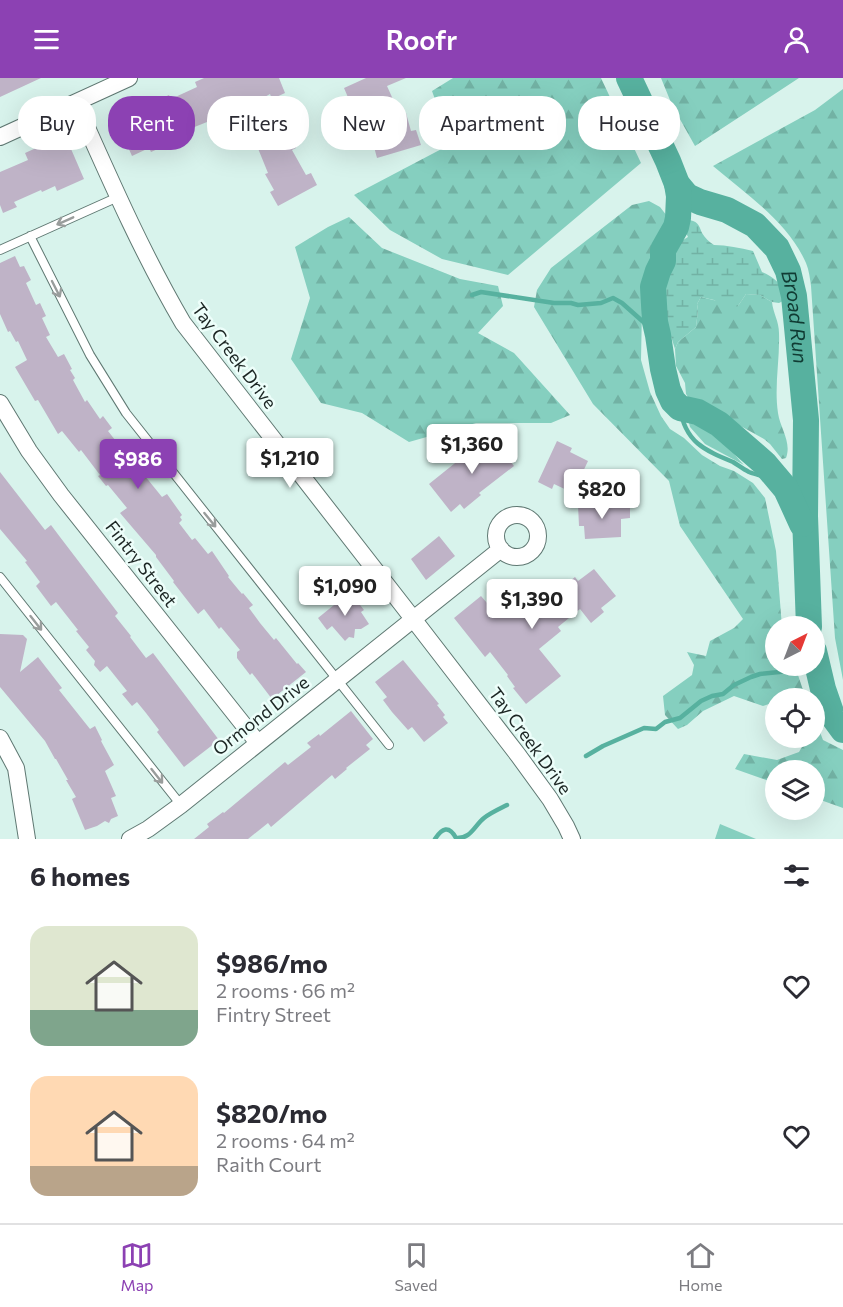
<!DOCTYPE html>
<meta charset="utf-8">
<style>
body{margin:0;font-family:Commissioner,sans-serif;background:#f7f7f7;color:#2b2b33;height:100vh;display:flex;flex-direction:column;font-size:22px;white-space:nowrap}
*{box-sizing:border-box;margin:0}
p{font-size:20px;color:#7c7c81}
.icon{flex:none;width:33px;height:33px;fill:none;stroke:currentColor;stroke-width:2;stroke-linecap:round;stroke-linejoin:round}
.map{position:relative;height:761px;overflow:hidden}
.panel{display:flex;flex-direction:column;background:#fff;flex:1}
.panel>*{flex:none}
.guide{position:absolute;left:18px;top:18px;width:807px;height:54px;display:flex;gap:12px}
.needle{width:39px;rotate:42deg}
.tools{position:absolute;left:765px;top:538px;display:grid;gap:12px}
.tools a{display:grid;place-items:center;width:60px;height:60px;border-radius:50%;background:#fff;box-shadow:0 6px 24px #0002;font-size:30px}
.price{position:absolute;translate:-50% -51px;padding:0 14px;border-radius:6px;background:#fff;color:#222;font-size:20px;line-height:39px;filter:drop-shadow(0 2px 3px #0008)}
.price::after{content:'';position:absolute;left:50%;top:36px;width:18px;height:14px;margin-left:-9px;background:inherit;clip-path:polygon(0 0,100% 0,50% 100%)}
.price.current{background:#8c41b3;color:#fff}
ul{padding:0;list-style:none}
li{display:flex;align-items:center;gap:18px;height:150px;padding:0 30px}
li span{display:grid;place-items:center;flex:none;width:168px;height:120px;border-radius:18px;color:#555}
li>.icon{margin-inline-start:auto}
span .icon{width:72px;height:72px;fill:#fffc;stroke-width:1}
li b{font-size:26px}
h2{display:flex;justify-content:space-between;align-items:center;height:72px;padding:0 30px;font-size:26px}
.tag{padding:0 21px;border-radius:24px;background:#fff;box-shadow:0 6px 24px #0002;font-size:21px;line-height:54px}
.tag.current{background:#8c41b3;color:#fff}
header{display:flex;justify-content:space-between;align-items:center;height:78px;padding:0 30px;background:#8c41b3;color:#fff;font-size:27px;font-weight:600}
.dock{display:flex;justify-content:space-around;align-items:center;height:84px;border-top:2px solid #e1e1e2;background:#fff;font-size:16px;color:#7c7c81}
.dock a{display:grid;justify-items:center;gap:3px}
.dock .current{color:#8c41b3}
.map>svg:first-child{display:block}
</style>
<header><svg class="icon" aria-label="menu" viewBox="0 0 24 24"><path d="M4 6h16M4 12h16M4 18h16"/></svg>Roofr<svg class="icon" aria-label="person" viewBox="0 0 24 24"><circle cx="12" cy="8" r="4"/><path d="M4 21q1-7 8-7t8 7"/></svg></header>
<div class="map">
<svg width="843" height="761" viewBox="0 0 843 761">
<defs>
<pattern id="forest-firs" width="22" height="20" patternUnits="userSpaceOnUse" patternTransform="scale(1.5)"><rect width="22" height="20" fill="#85cfbf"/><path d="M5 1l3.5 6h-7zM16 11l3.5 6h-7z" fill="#72b2a4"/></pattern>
<pattern id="wetland-marsh" width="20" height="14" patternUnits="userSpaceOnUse" patternTransform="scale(1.5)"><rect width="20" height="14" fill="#85cfbf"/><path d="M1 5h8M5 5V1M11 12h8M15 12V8" fill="none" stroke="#72b2a4"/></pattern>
</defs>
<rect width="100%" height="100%" fill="#d8f3ec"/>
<path fill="url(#forest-firs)" d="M 453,0 L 601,0 L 641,85 L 508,197 L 442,181 L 390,152 L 354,117 L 451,66 L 432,13 Z
M 661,0 L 799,0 L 695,68 L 672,27 Z
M 843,11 L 843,602 L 835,560 L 811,208 C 810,201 809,192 806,185 C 788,144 746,116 713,88 L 815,32 Z
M 649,123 L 660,129 L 667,138 L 664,150 L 658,161 L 658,179 L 647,206 L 642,231 L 641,282 L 650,314 L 661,338 L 670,351 L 684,360 L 702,377 L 720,388 L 734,393 L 753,405 L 765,420 L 776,473 L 782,549 L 776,549 L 776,588 L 795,588 L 806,621 L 776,621 L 775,624 L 763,628 L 734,618 L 703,633 L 687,647 L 678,651 L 665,637 L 663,618 L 692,597 L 694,587 L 687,574 L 706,578 L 710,563 L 734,550 L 743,541 L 680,448 L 669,403 L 593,326 L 534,229 L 537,212 L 551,190 L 632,127 Z
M 349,139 L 382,170 L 460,201 L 498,208 L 503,228 L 478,255 L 514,275 L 570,337 L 551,345 L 476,345 L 409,364 L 362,335 L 321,325 L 291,281 L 310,220 L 295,169 L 328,149 Z
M 746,216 L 760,217 L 772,224 C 773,235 779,243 779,255 C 780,282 774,308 778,335 C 780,350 792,364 786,380 L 782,381 L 770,366 L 764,361 L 710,331 L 690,322 L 686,316 L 685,305 L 676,288 L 675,271 L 678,264 L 696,249 L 698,232 L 697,226 L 701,219 L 738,228 Z
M 690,342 C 720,346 726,369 744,387 L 705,366 L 690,349 L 689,345 Z
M 815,641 L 823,662 L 843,672 L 843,730 L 815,720 L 814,693 L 776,693 L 775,705 L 735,691 L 744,676 L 777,682 L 799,674 L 807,660 L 814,660 Z"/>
<path fill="url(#wetland-marsh)" d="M 687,142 C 697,142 699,147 702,155 C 705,160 709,164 714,167 C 727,167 740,170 753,173 L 762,194 C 774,199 786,208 783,223 L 779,225 L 772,224 L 760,217 L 746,216 L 738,228 L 731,233 L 714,222 L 701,219 L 697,226 L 698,232 L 696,249 L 678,264 L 675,271 L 668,249 L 662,235 L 659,201 L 667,189 L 670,174 L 675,167 L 688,159 L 684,151 Z"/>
<path fill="#85cfbf" d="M 720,746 L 756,761 L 715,761 Z"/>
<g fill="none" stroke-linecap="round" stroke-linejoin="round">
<path stroke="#57b19f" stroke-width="4.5" d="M 472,217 L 481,214 L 554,225 L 571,225 L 578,227 L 601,225 L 613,220 L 622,225 L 658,257
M 680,330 C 685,364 704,372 733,384 C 738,387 743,391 749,394 C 762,399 772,399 784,408
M 586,678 L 603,668 L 644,650 L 656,651 L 665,644 L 680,640 L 701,623 L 712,618 L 723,616 L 734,607 L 751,599 L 760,596 L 819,590
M 435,761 C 442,750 449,747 456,760 C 471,761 474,748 484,740 C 490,735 499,731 507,727"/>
<g stroke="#57b19f" stroke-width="26">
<path id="s1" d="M 629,0 L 668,83 L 677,106 L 687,118 L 700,124 L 727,132 L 755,147 L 777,170 L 788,193 L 794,218 L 806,342 L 805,438 L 809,549"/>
<path d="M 677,106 L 679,118 L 678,140 L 676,149 L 663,172 L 663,183 L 658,193 L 653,209 L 655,244 L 658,257 L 663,291 L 668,312 L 673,323 L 680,330 L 698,334 L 719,346 L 764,385 L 786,411 L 802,446"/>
<path d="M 814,573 L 823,611 L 832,637 L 843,652"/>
</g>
</g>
<path fill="#bfb3c7" d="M 0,0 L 41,0 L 0,19 Z
M 204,0 L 279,0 L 285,15 L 272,21 L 270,16 L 263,20 L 262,19 L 227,35 L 229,39 L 214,46 L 212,42 L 187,52 L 189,57 L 151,74 L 149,70 L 132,78 L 120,51 L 127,48 L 125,42 L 136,38 L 133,33 L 169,17 L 171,21 L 197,9 L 195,4 Z
M 366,0 L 406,0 L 387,8 L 400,37 L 406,35 L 411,53 L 416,52 L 421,67 L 377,80 L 373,65 L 378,64 L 370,35 L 367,36 L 365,30 L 360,33 L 355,22 L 350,24 L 344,10 Z
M 287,37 L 293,49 L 288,52 L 296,70 L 292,72 L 306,97 L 311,95 L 317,107 L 278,128 L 270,114 L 274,112 L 265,96 L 268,95 L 257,68 L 252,70 L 246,55 Z
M 65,57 L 84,101 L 57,113 L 55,108 L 42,114 L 41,112 L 14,124 L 17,129 L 3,135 L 0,127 L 0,94 L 28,82 L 25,75 Z
M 15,178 L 20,189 L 24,188 L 31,202 L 26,205 L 36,227 L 40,225 L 46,238 L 42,240 L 50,257 L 46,259 L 58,279 L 64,276 L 72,291 L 70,292 L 75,300 L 73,302 L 85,324 L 87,322 L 100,341 L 103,338 L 112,350 L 108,353 L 126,376 L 130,373 L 139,384 L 136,387 L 162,419 L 167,416 L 182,437 L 180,439 L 182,442 L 179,445 L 192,462 L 195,460 L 208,476 L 212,473 L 229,498 L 228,499 L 242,516 L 243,515 L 253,527 L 249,530 L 260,545 L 274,562 L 276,560 L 297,586 L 298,585 L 306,594 L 272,621 L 252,595 L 250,597 L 237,580 L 237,574 L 240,572 L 221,549 L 219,551 L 204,531 L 198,536 L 173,504 L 174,503 L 156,479 L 156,477 L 120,435 L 127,430 L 108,407 L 106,408 L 98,398 L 100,397 L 81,372 L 79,374 L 62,353 L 58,356 L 38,322 L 35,323 L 15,289 L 27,282 L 18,263 L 16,264 L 10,253 L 8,254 L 0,236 L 0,185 Z
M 491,358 L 514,388 L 479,415 L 481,417 L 464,431 L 460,426 L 451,434 L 429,406 L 485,361 Z
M 557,363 L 572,370 L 570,374 L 588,383 L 573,415 L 554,406 L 552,411 L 538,404 Z
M 0,394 L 45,452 L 51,447 L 60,459 L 118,535 L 115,538 L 131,558 L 130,559 L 146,580 L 153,575 L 219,662 L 184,689 L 157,654 L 159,652 L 146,635 L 137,624 L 132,628 L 122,616 L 127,613 L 107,588 L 100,594 L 94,587 L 95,583 L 86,572 L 89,569 L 76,553 L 78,552 L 56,524 L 51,528 L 36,508 L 40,504 L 25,484 L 27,483 L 0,451 Z
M 619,425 L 619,429 L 630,428 L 630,440 L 621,441 L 621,459 L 585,461 L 584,448 L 579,448 L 578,427 Z
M 439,458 L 455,478 L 426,502 L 411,481 Z
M 594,491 L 616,518 L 601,530 L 604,534 L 591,545 L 580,531 L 558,549 L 561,553 L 539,571 L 561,598 L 526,626 L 513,610 L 515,609 L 507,598 L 508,597 L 490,574 L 485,579 L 454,540 L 481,518 L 487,525 L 493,521 L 506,538 L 532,518 L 535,522 L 551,509 L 555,515 L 575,499 L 578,503 Z
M 350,514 L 364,532 L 361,534 L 369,546 L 361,551 L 355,551 L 354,560 L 349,559 L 345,563 L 332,548 L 327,552 L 318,540 Z
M 0,556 L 23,557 L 27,561 L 20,594 L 38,579 L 62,610 L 59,612 L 90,651 L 95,648 L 102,662 L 101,663 L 114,687 L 105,693 L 116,718 L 111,720 L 118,738 L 111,741 L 109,745 L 105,743 L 97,748 L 85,752 L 72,721 L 76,719 L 66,702 L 68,702 L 56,681 L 55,681 L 45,663 L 0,609 Z
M 403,582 L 439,626 L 437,627 L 445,637 L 443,639 L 448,645 L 424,664 L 412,649 L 408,652 L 392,634 L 383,622 L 387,619 L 375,604 Z
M 351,633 L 373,661 L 366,667 L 370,671 L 346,690 L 347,691 L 335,701 L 332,697 L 271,749 L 268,745 L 248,761 L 194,761 L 209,749 L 207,746 L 223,734 L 224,735 L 285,684 L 288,687 L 311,669 L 307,665 L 319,656 L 320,658 Z"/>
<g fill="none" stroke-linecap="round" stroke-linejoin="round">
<g stroke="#5f7872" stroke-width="10">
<path id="service" d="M 30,158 L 90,277 L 126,335 L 389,667
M 0,172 L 118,119
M 0,499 L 181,727"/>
</g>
<g stroke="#5f7872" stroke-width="18">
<path id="minor" d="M 76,25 C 109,99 142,175 183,245 L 414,542 L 518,677 L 550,721 L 566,748 L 572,761
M 0,59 L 129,0
M 0,325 L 29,373 L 61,417 L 258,665
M496 458a21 21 0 1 1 42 0a21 21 0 1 1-42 0Z
M 0,660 L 16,690 L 27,761
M 130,761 L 148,751 L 181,727 L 501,471"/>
</g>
<use href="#service" stroke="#fff" stroke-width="8"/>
<use href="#minor" stroke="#fff" stroke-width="16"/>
</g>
<defs><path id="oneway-shaft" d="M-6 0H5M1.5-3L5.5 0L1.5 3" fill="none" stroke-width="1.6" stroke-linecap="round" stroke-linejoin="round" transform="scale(1.5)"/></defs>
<g stroke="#999d9c">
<use href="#oneway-shaft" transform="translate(65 143) rotate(156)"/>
<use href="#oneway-shaft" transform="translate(56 211) rotate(63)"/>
<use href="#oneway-shaft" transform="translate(210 442) rotate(51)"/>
<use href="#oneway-shaft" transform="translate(36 545) rotate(52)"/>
<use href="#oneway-shaft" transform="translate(157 698) rotate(52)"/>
</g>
<g text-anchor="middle" stroke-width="5" stroke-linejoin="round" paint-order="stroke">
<g font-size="18" fill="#1c2624" stroke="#edfefa">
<text transform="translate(234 278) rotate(53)" y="6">Tay Creek Drive</text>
<text transform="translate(141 486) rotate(52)" y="6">Fintry Street</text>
<text transform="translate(261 638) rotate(-38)" y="6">Ormond Drive</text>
<text transform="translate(530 663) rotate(54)" y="6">Tay Creek Drive</text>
</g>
<g font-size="20" font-style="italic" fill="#103b33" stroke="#edfefa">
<text dy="7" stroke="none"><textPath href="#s1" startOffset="310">Broad Run</textPath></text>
</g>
</g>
</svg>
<div class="tools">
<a><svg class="needle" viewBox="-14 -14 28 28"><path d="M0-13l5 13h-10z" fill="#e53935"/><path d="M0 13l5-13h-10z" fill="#7c7c81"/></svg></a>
<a><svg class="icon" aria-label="locate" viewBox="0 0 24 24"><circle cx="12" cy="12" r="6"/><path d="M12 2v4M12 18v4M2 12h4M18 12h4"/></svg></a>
<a><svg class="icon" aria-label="layers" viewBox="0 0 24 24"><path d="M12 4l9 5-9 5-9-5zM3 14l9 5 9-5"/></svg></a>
</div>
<b class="price" style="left:472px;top:397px">$1,360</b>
<b class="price" style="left:290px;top:411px">$1,210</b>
<b class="price current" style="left:138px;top:412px">$986</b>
<b class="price" style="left:602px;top:442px">$820</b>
<b class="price" style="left:345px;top:539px">$1,090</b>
<b class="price" style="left:532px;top:552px">$1,390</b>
<div class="guide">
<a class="tag">Buy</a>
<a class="tag current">Rent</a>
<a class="tag">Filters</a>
<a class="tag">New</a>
<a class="tag">Apartment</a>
<a class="tag">House</a>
</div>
</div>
<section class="panel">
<h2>6 homes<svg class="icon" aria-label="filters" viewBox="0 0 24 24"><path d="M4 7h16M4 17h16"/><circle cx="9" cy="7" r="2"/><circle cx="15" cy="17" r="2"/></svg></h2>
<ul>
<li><span style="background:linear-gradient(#dfe7d0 70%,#7fa58c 0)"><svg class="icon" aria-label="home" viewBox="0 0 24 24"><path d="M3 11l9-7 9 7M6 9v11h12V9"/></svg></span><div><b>$986/mo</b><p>2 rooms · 66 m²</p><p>Fintry Street</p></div><svg class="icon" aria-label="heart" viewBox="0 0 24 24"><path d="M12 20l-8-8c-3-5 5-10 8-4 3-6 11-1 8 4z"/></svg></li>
<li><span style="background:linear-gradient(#ffd9b3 75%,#b9a48a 0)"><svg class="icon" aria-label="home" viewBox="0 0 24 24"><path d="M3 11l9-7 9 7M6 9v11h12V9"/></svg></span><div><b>$820/mo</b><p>2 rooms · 64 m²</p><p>Raith Court</p></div><svg class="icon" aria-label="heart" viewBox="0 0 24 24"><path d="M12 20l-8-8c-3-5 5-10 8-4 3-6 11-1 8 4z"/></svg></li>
</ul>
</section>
<nav class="dock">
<a class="current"><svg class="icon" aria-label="map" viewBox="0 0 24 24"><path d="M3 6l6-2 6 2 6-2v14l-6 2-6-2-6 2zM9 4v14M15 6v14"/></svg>Map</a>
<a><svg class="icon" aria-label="saved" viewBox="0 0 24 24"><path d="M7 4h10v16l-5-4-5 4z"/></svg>Saved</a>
<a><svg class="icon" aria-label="home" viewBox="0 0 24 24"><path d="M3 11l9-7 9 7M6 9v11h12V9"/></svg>Home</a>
</nav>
